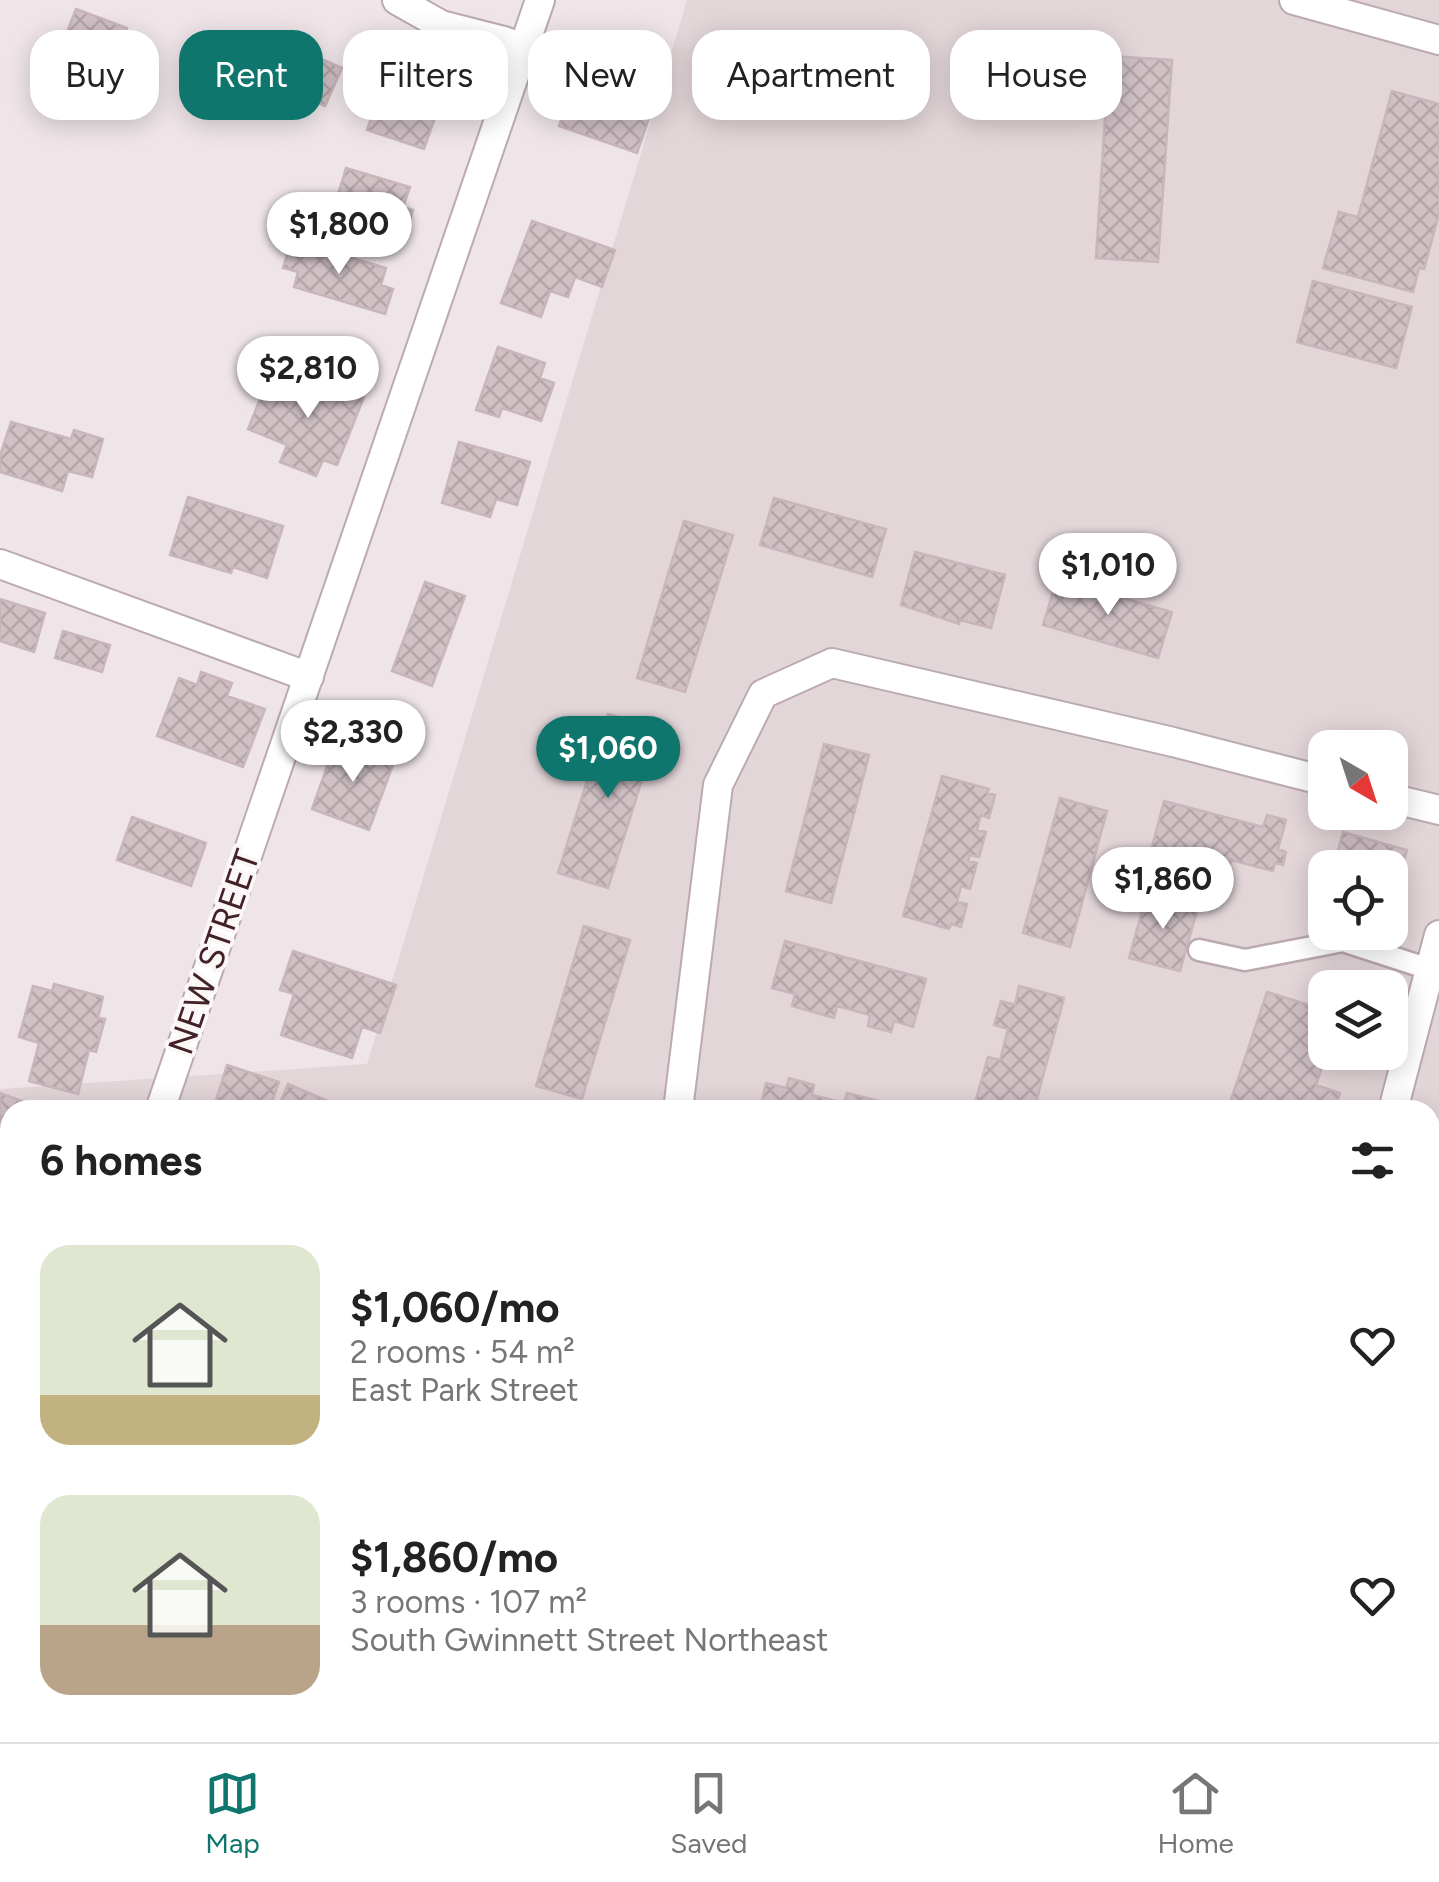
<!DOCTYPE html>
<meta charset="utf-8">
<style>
body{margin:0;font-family:Figtree,sans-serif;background:#f2f2f2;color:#222;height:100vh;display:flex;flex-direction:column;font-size:38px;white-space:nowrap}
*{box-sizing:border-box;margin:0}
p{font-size:32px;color:#767676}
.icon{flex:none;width:55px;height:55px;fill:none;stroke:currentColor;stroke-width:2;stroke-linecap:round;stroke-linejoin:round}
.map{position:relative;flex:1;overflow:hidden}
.details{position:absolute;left:0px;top:1100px;width:1440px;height:642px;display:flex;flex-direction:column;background:#fff;border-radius:30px 30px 0 0;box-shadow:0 5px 25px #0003}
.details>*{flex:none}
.guide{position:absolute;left:30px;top:30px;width:1380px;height:90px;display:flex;gap:20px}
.needle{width:65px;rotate:141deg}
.fabs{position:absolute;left:1308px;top:730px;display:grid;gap:20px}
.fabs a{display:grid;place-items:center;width:100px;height:100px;border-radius:20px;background:#fff;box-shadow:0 5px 25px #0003;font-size:50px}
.price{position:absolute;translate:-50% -85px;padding:0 22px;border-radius:35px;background:#fff;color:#222;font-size:32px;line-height:65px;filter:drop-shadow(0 2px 5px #0008)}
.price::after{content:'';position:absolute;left:50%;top:60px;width:30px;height:22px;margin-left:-15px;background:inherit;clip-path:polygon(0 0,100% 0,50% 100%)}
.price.current{background:#0f766e;color:#fff}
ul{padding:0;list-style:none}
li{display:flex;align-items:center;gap:30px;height:250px;padding:0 40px}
li span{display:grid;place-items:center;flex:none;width:280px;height:200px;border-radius:30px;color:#555}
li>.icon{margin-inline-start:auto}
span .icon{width:120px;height:120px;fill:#fffc;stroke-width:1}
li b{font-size:42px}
h2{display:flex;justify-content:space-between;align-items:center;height:120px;padding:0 40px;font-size:42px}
.pill{padding:0 35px;border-radius:30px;background:#fff;box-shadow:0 5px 25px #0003;font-size:35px;line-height:90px}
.pill.current{background:#0f766e;color:#fff}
.dock{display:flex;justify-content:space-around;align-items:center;height:140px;border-top:2px solid #e0e0e0;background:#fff;font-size:28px;color:#767676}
.dock a{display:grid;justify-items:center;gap:5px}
.dock .current{color:#0f766e}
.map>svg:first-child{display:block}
</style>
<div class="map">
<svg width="1439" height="1742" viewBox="0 0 1439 1742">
<defs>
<pattern id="building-cross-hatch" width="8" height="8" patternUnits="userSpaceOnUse" patternTransform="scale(2.5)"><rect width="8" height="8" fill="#d0c1c5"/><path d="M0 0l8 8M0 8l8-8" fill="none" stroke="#b4a6a9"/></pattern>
</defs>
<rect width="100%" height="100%" fill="#efe5e8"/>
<path fill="#e3d6d9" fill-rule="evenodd" d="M 687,0 L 1439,0 L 1439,1717 L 1430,1714 L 1430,1110 L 10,1110 L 10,1732 L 525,1733 L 523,1742 L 0,1742 L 0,1089 L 367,1064 ZM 1325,748 L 1390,748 L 1390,812 L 1325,812 ZM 1325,868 L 1390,868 L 1390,932 L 1325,932 ZM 1325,988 L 1390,988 L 1390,1052 L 1325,1052 Z"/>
<path fill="url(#building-cross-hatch)" stroke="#c9b6bb" stroke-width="2.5" d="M 76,9 L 127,28 L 123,41 L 156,54 L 139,98 L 105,85 L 93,118 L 41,98 Z
M 280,41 L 342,68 L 325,106 L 263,79 Z
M 583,56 L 634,73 L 627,91 L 655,101 L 637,153 L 559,126 Z
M 1109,56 L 1172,60 L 1158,262 L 1096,258 Z
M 387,72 L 444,92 L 424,149 L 367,130 Z
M 1392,91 L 1439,104 L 1439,214 L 1424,269 L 1419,268 L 1413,292 L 1323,268 L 1339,212 L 1358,217 Z
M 346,168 L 410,187 L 403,207 L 413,210 L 408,227 L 398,224 L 393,240 L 330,221 Z
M 532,221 L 615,250 L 602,287 L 575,277 L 568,297 L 550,291 L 541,317 L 501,303 Z
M 292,240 L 386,268 L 381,285 L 393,289 L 385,314 L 294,287 L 298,272 L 283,268 Z
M 1313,281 L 1412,307 L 1396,368 L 1297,342 Z
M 498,347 L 545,363 L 540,378 L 554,383 L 541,421 L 502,408 L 499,417 L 476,410 Z
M 298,370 L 364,397 L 337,465 L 323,460 L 316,476 L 280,462 L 287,445 L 248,429 L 266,384 L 289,393 Z
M 11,422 L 71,439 L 74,430 L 103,439 L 92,477 L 68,471 L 62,491 L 0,472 L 0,456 Z
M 459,442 L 530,462 L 517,505 L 496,499 L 490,517 L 442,503 Z
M 188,497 L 283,526 L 267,578 L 233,567 L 231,573 L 170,555 Z
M 774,498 L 886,529 L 872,577 L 760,545 Z
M 684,521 L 733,535 L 685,692 L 637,678 Z
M 915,552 L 1005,575 L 991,628 L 960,620 L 959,624 L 901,605 Z
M 1057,579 L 1172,612 L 1158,658 L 1043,625 Z
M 425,582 L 465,596 L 432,686 L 392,671 Z
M 0,599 L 45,613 L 34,652 L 0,641 Z
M 63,631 L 110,645 L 102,672 L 55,658 Z
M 201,672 L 232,683 L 227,696 L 265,709 L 243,767 L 157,736 L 179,678 L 197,685 Z
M 608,714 L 658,729 L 608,888 L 558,873 Z
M 336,741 L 394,762 L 369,830 L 312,809 Z
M 824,744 L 869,755 L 831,903 L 786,891 Z
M 942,776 L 989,789 L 987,793 L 995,795 L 989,818 L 981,815 L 977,830 L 986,832 L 979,857 L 970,855 L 968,861 L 977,863 L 970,889 L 961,886 L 957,902 L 967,904 L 961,927 L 951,924 L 949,929 L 903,916 Z
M 1060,798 L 1107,811 L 1070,947 L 1023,933 Z
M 1164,801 L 1263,827 L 1267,815 L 1286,820 L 1278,849 L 1286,852 L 1283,865 L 1275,863 L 1273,871 L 1231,860 L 1229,868 L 1152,847 Z
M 132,817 L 206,843 L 191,886 L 117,860 Z
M 1343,832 L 1407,850 L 1390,910 L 1390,868 L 1333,868 Z
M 1147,893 L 1198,907 L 1180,971 L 1129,958 Z
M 584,926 L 630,940 L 582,1099 L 536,1086 Z
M 785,941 L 926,979 L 913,1027 L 894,1021 L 891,1032 L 868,1026 L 870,1015 L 837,1006 L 834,1018 L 792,1006 L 795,994 L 772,988 Z
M 293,951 L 396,985 L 380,1033 L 362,1027 L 352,1058 L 281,1035 L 294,994 L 280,990 Z
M 54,984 L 103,997 L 98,1018 L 105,1019 L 96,1052 L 89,1050 L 78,1094 L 29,1081 L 39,1043 L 19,1037 L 33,986 L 52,991 Z
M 1019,986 L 1064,998 L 1034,1110 L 986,1110 L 987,1106 L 975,1103 L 988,1057 L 1000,1060 L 1008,1029 L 994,1025 L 1001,1001 L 1015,1005 Z
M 1267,992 L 1325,1010 L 1327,1052 L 1316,1085 L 1340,1093 L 1335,1110 L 1263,1110 L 1231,1100 Z
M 227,1065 L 279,1082 L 269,1110 L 213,1110 Z
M 789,1078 L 814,1085 L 812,1095 L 844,1103 L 847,1093 L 898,1106 L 897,1110 L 760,1110 L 766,1083 L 786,1088 Z
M 288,1084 L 337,1105 L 335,1110 L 277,1110 Z
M 0,1093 L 46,1110 L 10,1110 L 10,1169 L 1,1165 L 3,1157 L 0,1156 Z
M 1430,1311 L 1439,1314 L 1439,1654 L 1430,1652 Z
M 28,1732 L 145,1732 L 142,1742 L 54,1742 Z
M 777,1732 L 853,1732 L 870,1738 L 868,1742 L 774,1742 Z"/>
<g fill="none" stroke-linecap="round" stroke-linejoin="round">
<g stroke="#bbaaae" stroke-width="25">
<path id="service" d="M 1199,950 L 1245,960 L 1343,941 L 1429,969
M 1430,1236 L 1439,1238"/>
</g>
<g stroke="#bbaaae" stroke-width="32">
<path id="minor" d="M 397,0 L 441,25 L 504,41 L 525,49
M 0,564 L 309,677
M 1390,798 L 1439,810
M 160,1110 L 540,0
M 678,1110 L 718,785 L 763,694 L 832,663 L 1173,742 L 1325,781
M 1393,1110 L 1439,935
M 0,1561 L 10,1533
M 532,1742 L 535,1732
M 1232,1742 L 1234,1732"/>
</g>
<g stroke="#bbaaae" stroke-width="32">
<path id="tertiary" d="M 1294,0 L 1439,40
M 0,1359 L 10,1362
M 1430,1712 L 1439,1714"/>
</g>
<use href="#service" stroke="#fff" stroke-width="20"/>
<use href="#minor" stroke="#fff" stroke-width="28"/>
<use href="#tertiary" stroke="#fff" stroke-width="28"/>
</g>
<g text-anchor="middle" stroke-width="8" stroke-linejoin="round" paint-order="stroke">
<g font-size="35" fill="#422226" stroke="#fbf6f7">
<text transform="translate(214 952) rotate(-71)" y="12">NEW STREET</text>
</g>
</g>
</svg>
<div class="fabs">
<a><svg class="needle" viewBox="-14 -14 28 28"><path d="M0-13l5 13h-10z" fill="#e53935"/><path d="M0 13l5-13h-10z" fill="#767676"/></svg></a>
<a><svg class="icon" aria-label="locate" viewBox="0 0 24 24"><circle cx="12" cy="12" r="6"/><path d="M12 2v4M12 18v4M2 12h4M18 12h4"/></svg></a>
<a><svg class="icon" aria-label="layers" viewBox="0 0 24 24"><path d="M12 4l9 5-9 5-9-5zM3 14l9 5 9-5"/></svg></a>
</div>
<b class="price" style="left:339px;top:277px">$1,800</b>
<b class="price" style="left:308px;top:421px">$2,810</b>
<b class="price" style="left:1108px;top:618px">$1,010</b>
<b class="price" style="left:353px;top:785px">$2,330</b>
<b class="price current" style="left:608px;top:801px">$1,060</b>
<b class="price" style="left:1163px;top:932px">$1,860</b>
<div class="guide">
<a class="pill">Buy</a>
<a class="pill current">Rent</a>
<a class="pill">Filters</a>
<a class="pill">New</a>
<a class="pill">Apartment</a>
<a class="pill">House</a>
</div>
<section class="details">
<h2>6 homes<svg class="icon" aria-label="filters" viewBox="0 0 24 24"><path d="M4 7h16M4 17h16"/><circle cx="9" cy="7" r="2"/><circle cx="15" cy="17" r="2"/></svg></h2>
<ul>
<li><span style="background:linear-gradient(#dfe7d0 75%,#c2b280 0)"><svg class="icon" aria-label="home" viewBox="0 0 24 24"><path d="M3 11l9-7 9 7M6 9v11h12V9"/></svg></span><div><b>$1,060/mo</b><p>2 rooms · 54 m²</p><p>East Park Street</p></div><svg class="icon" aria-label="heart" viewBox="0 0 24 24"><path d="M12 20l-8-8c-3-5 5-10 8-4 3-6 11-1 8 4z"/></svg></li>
<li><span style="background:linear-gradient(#dfe7d0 65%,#b9a48a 0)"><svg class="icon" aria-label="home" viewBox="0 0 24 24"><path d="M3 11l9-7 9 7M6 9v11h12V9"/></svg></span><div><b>$1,860/mo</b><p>3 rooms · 107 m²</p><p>South Gwinnett Street Northeast</p></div><svg class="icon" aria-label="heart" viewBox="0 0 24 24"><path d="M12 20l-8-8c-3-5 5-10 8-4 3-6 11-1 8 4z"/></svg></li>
</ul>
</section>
</div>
<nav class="dock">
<a class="current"><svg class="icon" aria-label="map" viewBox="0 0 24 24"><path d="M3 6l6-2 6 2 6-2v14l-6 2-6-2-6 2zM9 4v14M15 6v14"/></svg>Map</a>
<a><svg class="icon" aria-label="saved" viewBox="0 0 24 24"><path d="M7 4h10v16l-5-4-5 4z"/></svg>Saved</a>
<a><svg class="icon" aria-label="home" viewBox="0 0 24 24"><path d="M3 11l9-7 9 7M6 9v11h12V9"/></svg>Home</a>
</nav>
